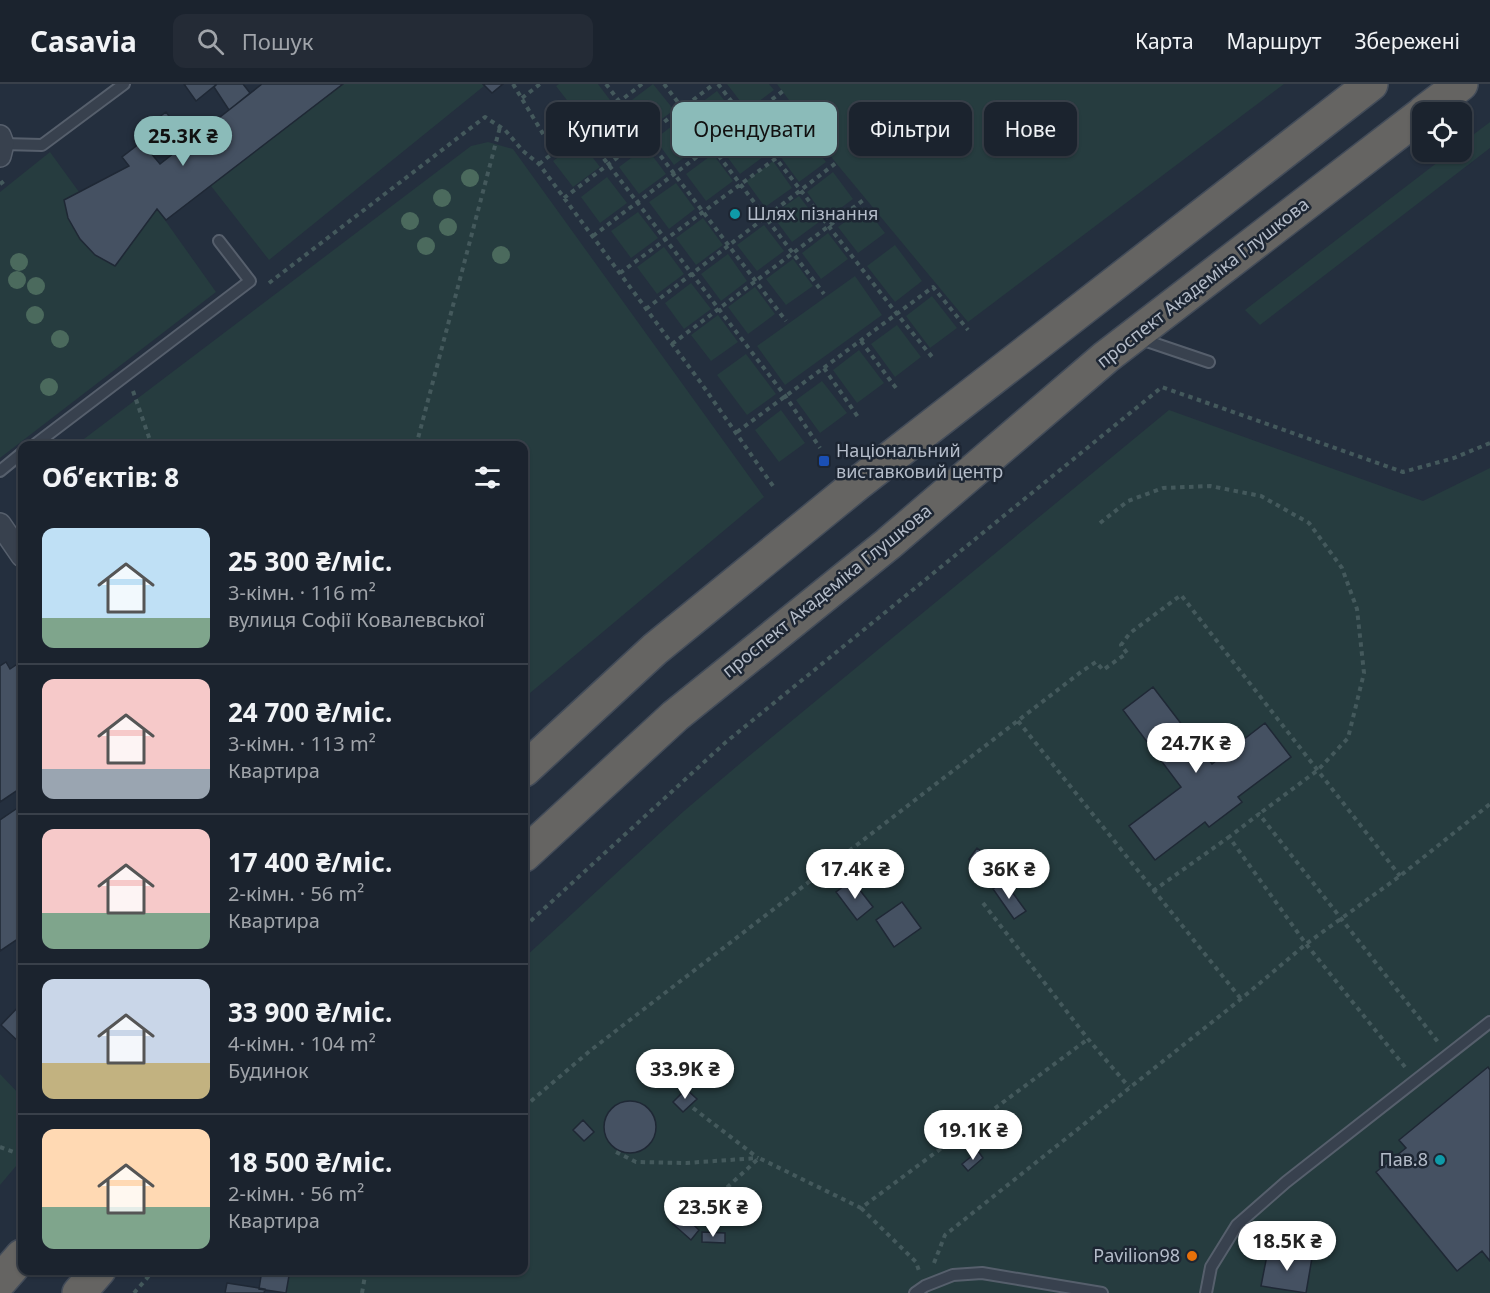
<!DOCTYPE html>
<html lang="uk">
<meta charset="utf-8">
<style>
body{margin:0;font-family:"Noto Sans",sans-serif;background:#242b36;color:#f1f3f6;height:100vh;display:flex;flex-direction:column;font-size:22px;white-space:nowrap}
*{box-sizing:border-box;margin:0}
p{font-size:20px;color:#a0a4aa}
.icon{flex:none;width:33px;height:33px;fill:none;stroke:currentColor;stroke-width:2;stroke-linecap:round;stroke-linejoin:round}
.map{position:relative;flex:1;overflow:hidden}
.details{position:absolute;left:18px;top:357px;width:510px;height:834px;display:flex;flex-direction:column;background:#1b232e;border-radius:12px;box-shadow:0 2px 4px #0004,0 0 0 2px #39404a}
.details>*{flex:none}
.top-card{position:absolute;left:546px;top:18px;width:570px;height:54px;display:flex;gap:12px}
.fabs{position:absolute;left:1412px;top:18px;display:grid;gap:12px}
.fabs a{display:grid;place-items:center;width:60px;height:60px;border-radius:12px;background:#1b232e;box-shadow:0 2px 4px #0004,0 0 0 2px #39404a;font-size:30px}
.price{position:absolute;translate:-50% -51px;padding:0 14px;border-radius:21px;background:#fff;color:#222;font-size:20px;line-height:39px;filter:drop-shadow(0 2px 3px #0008)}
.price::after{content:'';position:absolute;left:50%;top:36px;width:18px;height:14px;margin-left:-9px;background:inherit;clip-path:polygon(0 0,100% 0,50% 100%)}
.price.on{background:#8bbbb9;color:#111}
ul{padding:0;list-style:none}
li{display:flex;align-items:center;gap:18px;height:150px;padding:0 24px}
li+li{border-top:2px solid #39404a}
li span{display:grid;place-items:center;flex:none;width:168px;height:120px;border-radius:12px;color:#555}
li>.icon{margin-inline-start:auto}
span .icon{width:72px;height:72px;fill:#fffc;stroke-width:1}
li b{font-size:26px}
h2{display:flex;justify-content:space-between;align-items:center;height:72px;padding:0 24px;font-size:26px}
.tag{padding:0 21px;border-radius:12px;background:#1b232e;box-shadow:0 2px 4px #0004,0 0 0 2px #39404a;font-size:21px;line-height:54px}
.tag.on{background:#8bbbb9;color:#111}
header{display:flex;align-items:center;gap:36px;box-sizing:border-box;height:84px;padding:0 30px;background:#1b232e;border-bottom:2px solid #39404a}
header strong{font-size:28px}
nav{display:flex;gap:33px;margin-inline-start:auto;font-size:21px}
.search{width:420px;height:54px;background:#242b36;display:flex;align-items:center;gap:15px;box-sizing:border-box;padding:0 21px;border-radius:12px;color:#a0a4aa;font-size:22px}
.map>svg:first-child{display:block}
</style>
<header>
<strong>Casavia</strong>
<div class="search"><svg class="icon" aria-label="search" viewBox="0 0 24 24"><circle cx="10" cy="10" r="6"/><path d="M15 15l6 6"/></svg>Пошук</div>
<nav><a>Карта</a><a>Маршрут</a><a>Збережені</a></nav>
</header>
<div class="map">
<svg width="1490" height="1209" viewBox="0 0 1490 1209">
<rect width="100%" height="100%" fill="#242f3e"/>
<path fill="#263c3f" d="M 343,0 L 482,0 L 484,2 L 269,176 L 211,102 Z
M 559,0 L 598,0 L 610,16 L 583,37 L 556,2 Z
M 653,0 L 674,26 L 647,46 L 628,19 Z
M 727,0 L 769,0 L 774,6 L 747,26 Z
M 777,0 L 1284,0 L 968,238 L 836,79 Z
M 717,7 L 737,33 L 710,53 L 690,27 Z
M 784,16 L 803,42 L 776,62 L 757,35 Z
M 619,27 L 638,53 L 611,73 L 592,46 Z
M 681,35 L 701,61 L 674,81 L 655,55 Z
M 1490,38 L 1490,64 L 1260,241 L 1245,226 L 1451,68 L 1461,68 L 1461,60 Z
M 747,43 L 767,70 L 740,90 L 720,63 Z
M 806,52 L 826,78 L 799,98 L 780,72 Z
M 580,57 L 600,83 L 573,103 L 553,77 Z
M 488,58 L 513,65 L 764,413 L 524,614 L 524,362 L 76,361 L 471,62 Z
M 646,63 L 666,90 L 639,110 L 619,83 Z
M 50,68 L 79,108 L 64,116 C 72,150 85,165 116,182 L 157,125 L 216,208 L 0,374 L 0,108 Z
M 713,70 L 733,97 L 706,117 L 686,90 Z
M 773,77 L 792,104 L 765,123 L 746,97 Z
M 833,88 L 853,115 L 826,135 L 807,108 Z
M 607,93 L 627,119 L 600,139 L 581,113 Z
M 676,99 L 695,125 L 669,145 L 649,118 Z
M 799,112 L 819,138 L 792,158 L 772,131 Z
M 865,123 L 885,149 L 858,169 L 838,143 Z
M 638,128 L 658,154 L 631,174 L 611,147 Z
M 703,134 L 723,161 L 696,181 L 676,154 Z
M 764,141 L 784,167 L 757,187 L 737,161 Z
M 828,149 L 848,175 L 821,195 L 802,169 Z
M 895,161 L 922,197 L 895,218 L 867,182 Z
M 664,163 L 684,190 L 657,210 L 637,183 Z
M 728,170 L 747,197 L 721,217 L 701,190 Z
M 793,175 L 813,202 L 786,221 L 766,195 Z
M 855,192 L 882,231 L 785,301 L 757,262 Z
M 691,199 L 711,225 L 684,245 L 665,219 Z
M 755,203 L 775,230 L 748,250 L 728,223 Z
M 932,212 L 957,244 L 930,264 L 906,232 Z
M 718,231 L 738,258 L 711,277 L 691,251 Z
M 897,241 L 921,273 L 895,293 L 871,260 Z
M 859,266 L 884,299 L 857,319 L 833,286 Z
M 746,270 L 776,310 L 747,331 L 717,291 Z
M 822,297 L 847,329 L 820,349 L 796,316 Z
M 781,326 L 805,359 L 779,378 L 755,346 Z
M 1169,326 L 1423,417 L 1490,384 L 1490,1209 L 286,1209 L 290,1187 L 524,1186 L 524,874 L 684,727 L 749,672 Z
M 0,990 L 22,1013 L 22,1075 L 0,1101 Z"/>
<path fill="#455162" stroke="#1f2835" stroke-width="1.5" d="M 184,0 L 217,0 L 196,17 Z
M 217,0 L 243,0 L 250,9 L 229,26 L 214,3 Z
M 262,0 L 343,0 L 166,136 L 157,125 L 115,182 L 95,171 L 80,155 L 68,134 L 64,116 L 129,82 L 122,73 L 148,53 L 142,46 L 166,28 L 179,46 L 150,68 L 160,80 Z
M 483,0 L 503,0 L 492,9 Z
M 22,577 L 22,703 L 0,718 L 0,582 L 6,578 L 10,585 Z
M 1153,603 L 1212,680 L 1265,639 L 1291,673 L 1238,713 L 1242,718 L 1209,743 L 1205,738 L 1155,776 L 1129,742 L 1181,703 L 1123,626 Z
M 19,723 L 22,729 L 22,852 L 0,867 L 0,736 Z
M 977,764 L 989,773 L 980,784 L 969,775 Z
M 852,796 L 873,823 L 857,836 L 836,808 Z
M 1004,797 L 1026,827 L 1014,835 L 993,805 Z
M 902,818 L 921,844 L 894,863 L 876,836 Z
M 22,919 L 22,961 L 1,941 Z
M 1488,983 L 1490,986 L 1490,1177 L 1482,1167 L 1457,1187 L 1376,1088 L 1406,1064 L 1399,1056 Z
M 686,1005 L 697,1015 L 683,1028 L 673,1018 Z
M604 1043a26 26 0 1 1 52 0a26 26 0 1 1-52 0Z
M 583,1036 L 594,1048 L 584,1057 L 573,1046 Z
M 978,1067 L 983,1074 L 968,1087 L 962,1080 Z
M 682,1130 L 699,1146 L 691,1156 L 673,1140 Z
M 702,1148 L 725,1149 L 725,1159 L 702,1158 Z
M 1268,1166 L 1312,1174 L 1306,1209 L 1261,1202 Z
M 262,1186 L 290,1186 L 286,1209 L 259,1205 Z
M 227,1199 L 265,1205 L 264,1209 L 225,1209 Z"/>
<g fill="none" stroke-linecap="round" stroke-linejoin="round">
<g stroke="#565f6c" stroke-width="14">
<path id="service" d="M 3,60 L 42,61 L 124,0
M 1138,254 L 1209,278
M 33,362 L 250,197 L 219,157
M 0,387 L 22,369
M 915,1209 L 925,1202 L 953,1191 L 982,1189 L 1102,1209
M 1206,1209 L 1211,1183 L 1237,1141 L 1286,1098 L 1490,938"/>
</g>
<g stroke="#565f6c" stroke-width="24">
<path id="minor" d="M 0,52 L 3,60 L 0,72
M 0,440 L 22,472"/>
</g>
<g stroke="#434c59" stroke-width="36">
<path id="trunk" d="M 1424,28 L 1461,0
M 524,686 L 655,565 L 857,400 L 1371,0
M 524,771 L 675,632 L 888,460 L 1106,273 L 1422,30
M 0,1197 L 22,1172
M 79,1209 L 99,1186"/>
</g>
<path stroke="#44595c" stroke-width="4" stroke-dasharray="4.5 4.5" stroke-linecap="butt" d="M 513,0 L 554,68
M 606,0 L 786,237
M 664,0 L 824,210
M 718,0 L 897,230 L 933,274
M 522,14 L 540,0
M 582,46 L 786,313 L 820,364
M 539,80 L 642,0
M 0,100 L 7,95
M 564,114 L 714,0
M 593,152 L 783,7
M 620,189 L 813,47
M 269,199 L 485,33 L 505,46 L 523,67 L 539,80 L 701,299 L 773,402
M 646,225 L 836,79
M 861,257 L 896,304
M 672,260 L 866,114
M 824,284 L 858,333
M 133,307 L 152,362
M 737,348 L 933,203 L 968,246
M 416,362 L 500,43
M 1100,439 L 1128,417 L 1163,404 L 1210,402 L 1261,412 L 1309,439 L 1342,484 L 1357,525 L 1364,589 L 1348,654 L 1318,686 L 1259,730
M 1018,637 L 1241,915
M 1153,807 L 1229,753
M 983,819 L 1088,955 L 1129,1003
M 524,843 L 726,658 L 1162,303 L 1403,388 L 1454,374 L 1490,359
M 1405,983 L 1306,860 L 1229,753 L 1259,730 L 1438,958
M 524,1023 L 591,966 L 1081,588 L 1096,578 L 1103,586 L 1127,569 L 1121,561 L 1130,549 L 1181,511 L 1400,792
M 693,1024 L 758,1074
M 0,1063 L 22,1071
M 616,1068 L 636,1078 L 686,1079 L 758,1074
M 861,1124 L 916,1178 L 919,1187
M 694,1134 L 759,1074 L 861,1124 L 1088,955
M 934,1179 L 945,1151 L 1241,915 L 1306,860 L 1400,792 L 1490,720
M 134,1209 L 154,1186
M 362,1209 L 366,1186"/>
<use href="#service" stroke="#38414e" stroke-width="10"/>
<use href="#minor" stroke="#38414e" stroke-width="21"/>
<use href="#trunk" stroke="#656462" stroke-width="33"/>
</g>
<g fill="#4b6a5d">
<circle cx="470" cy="94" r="9"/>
<circle cx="442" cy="114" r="9"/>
<circle cx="410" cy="137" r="9"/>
<circle cx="448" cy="143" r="9"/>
<circle cx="426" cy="162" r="9"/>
<circle cx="501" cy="171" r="9"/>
<circle cx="19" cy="178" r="9"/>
<circle cx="17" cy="196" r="9"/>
<circle cx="36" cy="202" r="9"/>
<circle cx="35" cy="231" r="9"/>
<circle cx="60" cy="255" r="9"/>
<circle cx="49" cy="303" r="9"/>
</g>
<g fill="#0f9aa8" stroke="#1d2633" stroke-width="2">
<circle cx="735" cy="130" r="6"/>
<circle cx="1440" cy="1076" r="6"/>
</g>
<rect fill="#1a4fb4" stroke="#1d2633" stroke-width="2" x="818" y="371" width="12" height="12" rx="3"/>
<circle fill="#e8710a" stroke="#1d2633" stroke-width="2" cx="1192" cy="1172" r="6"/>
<g text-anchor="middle" stroke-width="5" stroke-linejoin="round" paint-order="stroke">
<g font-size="18" fill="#b4bcc9" stroke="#1d2633" text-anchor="start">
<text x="747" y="136">Шлях пізнання</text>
<text x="836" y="373">Національний<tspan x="836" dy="21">виставковий центр</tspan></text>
<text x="1428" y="1082" text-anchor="end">Пав.8</text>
<text x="1180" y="1178" text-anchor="end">Pavilion98</text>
</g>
<g font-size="18" fill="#b4bcc9" stroke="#1d2633">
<text transform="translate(1203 199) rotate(-38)" y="6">проспект Академіка Глушкова</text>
<text transform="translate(827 507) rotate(-39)" y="6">проспект Академіка Глушкова</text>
</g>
</g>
</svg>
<div class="fabs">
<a><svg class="icon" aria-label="locate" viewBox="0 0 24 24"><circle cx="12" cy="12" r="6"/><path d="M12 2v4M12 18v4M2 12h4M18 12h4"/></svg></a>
</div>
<b class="price on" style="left:183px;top:83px">25.3K ₴</b>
<b class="price" style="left:1196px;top:690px">24.7K ₴</b>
<b class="price" style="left:855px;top:816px">17.4K ₴</b>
<b class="price" style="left:1009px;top:816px">36K ₴</b>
<b class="price" style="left:685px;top:1016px">33.9K ₴</b>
<b class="price" style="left:973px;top:1077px">19.1K ₴</b>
<b class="price" style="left:713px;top:1154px">23.5K ₴</b>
<b class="price" style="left:1287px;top:1188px">18.5K ₴</b>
<div class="top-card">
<a class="tag">Купити</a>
<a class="tag on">Орендувати</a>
<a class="tag">Фільтри</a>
<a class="tag">Нове</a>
</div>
<section class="details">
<h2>Об’єктів: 8<svg class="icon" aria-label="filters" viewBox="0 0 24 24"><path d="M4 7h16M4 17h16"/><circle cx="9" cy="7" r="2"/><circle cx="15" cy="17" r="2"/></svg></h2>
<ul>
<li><span style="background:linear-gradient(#bfe0f5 75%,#7fa58c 0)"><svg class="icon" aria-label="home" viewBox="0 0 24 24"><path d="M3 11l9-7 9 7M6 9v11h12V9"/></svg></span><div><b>25 300 ₴/міс.</b><p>3-кімн. · 116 m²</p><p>вулиця Софії Ковалевської</p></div></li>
<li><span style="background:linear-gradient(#f6c9c9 75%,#9aa5b1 0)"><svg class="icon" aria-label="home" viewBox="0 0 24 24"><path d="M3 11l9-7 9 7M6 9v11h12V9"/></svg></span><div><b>24 700 ₴/міс.</b><p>3-кімн. · 113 m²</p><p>Квартира</p></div></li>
<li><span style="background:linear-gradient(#f6c9c9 70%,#7fa58c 0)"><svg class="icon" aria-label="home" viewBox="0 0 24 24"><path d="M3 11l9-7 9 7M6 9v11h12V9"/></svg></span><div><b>17 400 ₴/міс.</b><p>2-кімн. · 56 m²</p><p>Квартира</p></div></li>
<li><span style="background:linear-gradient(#c9d6e8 70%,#c2b280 0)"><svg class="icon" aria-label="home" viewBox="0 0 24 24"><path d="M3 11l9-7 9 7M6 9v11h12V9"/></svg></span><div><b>33 900 ₴/міс.</b><p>4-кімн. · 104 m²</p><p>Будинок</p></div></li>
<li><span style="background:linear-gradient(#ffd9b3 65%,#7fa58c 0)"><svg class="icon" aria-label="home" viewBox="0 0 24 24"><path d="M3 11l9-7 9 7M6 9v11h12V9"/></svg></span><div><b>18 500 ₴/міс.</b><p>2-кімн. · 56 m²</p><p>Квартира</p></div></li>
</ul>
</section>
</div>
